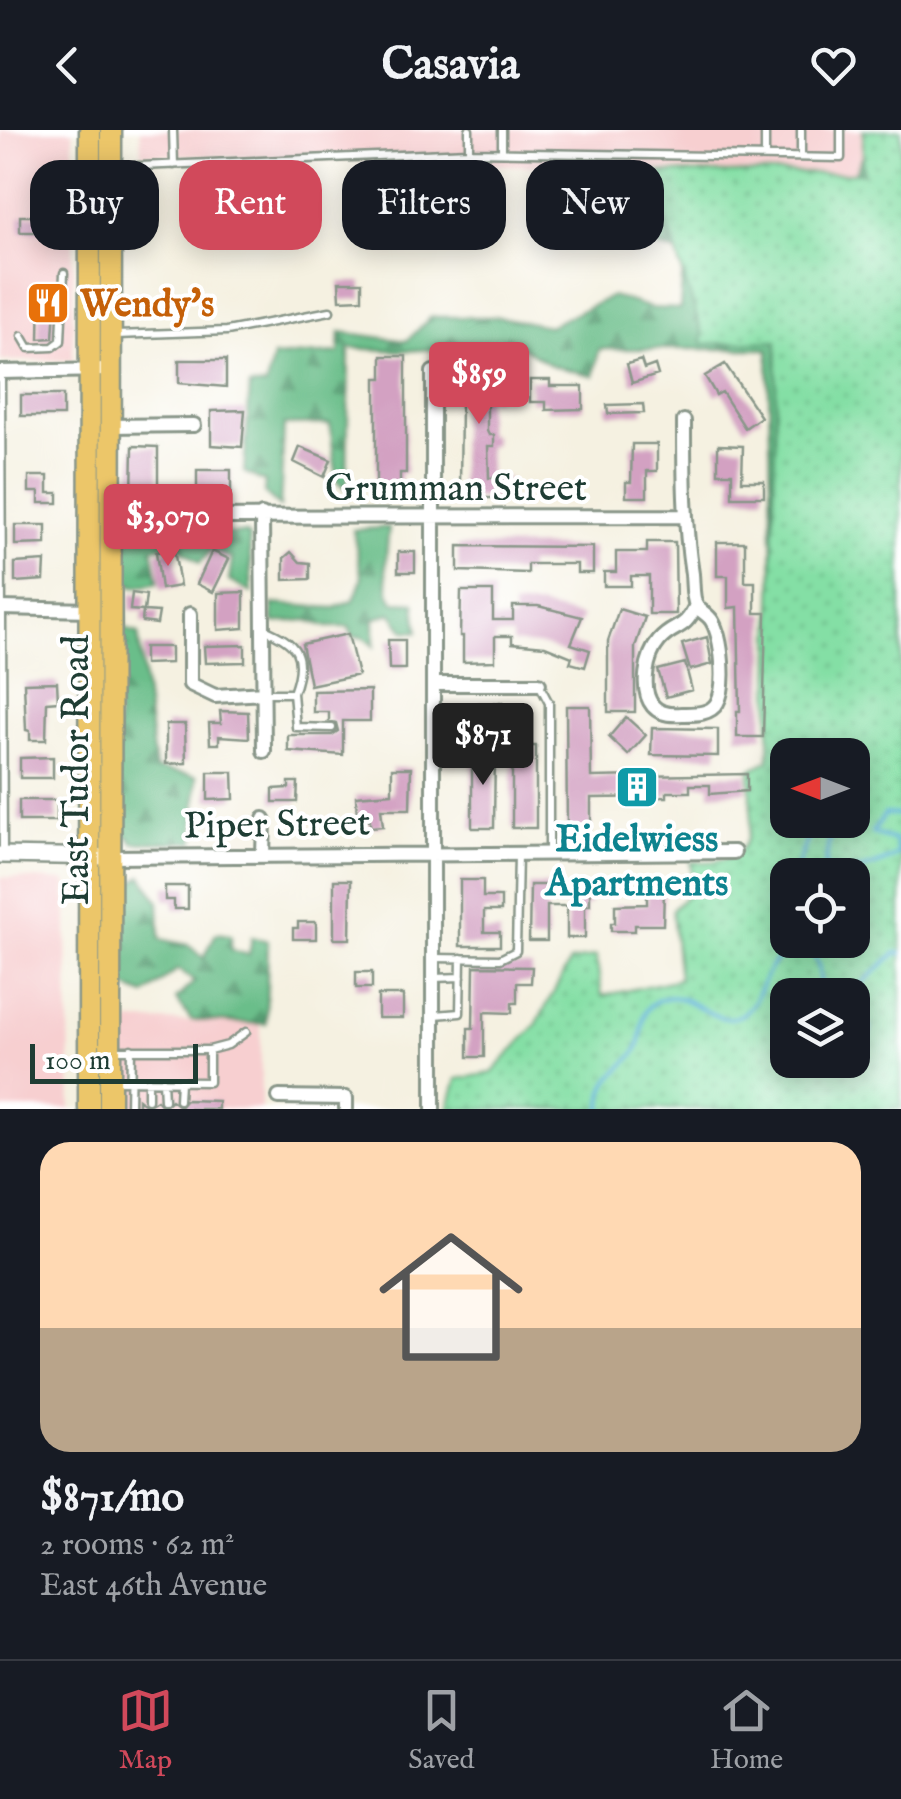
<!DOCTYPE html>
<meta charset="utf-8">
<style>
body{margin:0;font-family:"IM FELL English",serif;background:#242831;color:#f1f3f6;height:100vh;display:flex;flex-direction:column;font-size:38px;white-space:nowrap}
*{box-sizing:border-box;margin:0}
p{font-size:32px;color:#9ea1a6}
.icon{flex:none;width:55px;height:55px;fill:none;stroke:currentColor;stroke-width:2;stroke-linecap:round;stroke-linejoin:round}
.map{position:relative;height:979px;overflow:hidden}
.sheet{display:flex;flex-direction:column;background:#171b24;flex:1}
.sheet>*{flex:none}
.guide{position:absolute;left:30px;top:30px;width:842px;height:90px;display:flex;gap:20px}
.needle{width:65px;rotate:270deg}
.controls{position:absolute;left:770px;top:608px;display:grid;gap:20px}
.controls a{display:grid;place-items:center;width:100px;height:100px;border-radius:20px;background:#171b24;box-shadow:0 5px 25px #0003;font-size:50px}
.scale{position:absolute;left:30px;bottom:25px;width:168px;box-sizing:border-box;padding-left:10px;border:5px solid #1f3d34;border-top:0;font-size:28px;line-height:35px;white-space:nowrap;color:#1f3d34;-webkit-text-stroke:8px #fff;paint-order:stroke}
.price{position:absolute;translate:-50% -85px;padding:0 22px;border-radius:10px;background:#d1495b;color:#fff;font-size:32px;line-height:65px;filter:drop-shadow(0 2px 5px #0008)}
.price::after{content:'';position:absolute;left:50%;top:60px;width:30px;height:22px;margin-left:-15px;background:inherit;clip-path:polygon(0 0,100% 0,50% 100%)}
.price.current{background:#222;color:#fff}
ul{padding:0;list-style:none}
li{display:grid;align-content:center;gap:20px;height:530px;padding:0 40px}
li span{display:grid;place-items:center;height:310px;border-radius:30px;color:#555}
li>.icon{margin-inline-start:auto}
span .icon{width:180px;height:180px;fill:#fffc;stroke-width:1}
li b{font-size:42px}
.pill{padding:0 35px;border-radius:30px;background:#171b24;box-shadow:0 5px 25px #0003;font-size:35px;line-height:90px}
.pill.current{background:#d1495b;color:#fff}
header{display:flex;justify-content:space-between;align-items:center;height:130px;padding:0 40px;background:#171b24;font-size:45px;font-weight:700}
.tab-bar{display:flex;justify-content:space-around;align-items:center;height:140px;border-top:2px solid #363941;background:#171b24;font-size:28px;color:#9ea1a6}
.tab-bar a{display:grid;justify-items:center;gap:5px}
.tab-bar .current{color:#d1495b}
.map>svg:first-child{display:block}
</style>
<header><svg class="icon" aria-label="back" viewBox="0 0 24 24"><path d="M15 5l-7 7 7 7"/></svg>Casavia<svg class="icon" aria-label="heart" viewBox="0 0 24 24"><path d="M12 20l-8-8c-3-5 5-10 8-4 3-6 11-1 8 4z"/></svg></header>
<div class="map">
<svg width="901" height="979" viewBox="0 0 901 979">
<defs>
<pattern id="forest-firs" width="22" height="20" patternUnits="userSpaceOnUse" patternTransform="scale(2.5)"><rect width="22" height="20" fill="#6bbe8a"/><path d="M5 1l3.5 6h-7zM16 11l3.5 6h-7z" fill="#579c72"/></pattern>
<pattern id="park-dots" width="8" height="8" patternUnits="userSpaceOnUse" patternTransform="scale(2.5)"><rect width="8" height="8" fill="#84dfa5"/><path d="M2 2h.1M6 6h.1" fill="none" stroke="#72c08f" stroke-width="1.8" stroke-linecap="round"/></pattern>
</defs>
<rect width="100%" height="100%" fill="#fff"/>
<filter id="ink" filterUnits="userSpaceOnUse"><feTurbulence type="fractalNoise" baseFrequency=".01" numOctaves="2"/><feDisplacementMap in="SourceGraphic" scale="20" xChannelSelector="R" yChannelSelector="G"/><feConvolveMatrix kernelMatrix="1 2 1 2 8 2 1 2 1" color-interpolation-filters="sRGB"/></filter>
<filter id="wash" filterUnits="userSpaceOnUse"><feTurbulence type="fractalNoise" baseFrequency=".0048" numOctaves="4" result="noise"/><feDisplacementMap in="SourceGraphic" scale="40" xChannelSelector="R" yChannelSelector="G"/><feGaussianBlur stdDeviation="2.25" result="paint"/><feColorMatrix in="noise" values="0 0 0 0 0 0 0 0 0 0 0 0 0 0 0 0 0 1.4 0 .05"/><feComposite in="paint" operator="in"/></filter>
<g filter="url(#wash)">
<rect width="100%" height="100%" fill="#f5f1e1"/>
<path fill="#f7cfd0" d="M 0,0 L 73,0 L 73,230 L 0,231 Z
M 140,0 L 864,0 L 864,46 L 141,24 Z
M 0,747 L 66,751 L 71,979 L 0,979 Z
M 120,891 L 261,892 L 261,979 L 120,979 Z"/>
<path fill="url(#forest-firs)" stroke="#457e5f" stroke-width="2.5" d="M 897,0 L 788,625 L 772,636 L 776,584 L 768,219 L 599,219 L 594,246 L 551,235 L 519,215 L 401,221 L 349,218 L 347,359 L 337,352 L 330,294 L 284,295 L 280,377 L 264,363 L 265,352 L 244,342 L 250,256 L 266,256 L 273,227 L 339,223 L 340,202 L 407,211 L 431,187 L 498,187 L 549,196 L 612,166 L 651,178 L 680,179 L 684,123 L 625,111 L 672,90 L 669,75 L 568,56 L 586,40 L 852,48 L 868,15 Z
M 389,397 C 387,420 381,452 394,472 L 415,473 L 418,502 L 405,501 L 391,483 L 374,489 L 374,516 L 363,507 L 353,507 L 349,497 L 327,497 L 307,490 L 273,493 L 272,474 L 335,478 L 354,470 L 362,449 L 353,400 Z
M 245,403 L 249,407 L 252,463 L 229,451 L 232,428 L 211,420 L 200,433 L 175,414 L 152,418 L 158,452 C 144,456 133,460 121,449 L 123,408 L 128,404 Z
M 125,472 L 125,499 L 138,503 L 155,639 L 197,646 L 194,712 L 134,713 L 118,697 L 117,478 Z
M 142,746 L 159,772 L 160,809 L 188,815 L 204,828 L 216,803 L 231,805 L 231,820 L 249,825 L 252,807 L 268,811 L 266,894 L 191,890 L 176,869 L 195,851 L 178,839 L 145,865 L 124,857 L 125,757 Z"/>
<path fill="url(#park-dots)" stroke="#528e6c" stroke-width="2.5" fill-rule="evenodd" d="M 863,0 L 901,0 L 901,979 L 448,979 L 457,949 L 492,943 L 536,895 L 570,832 L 596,826 L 602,866 L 679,849 L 672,780 L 693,759 L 691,732 C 763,734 751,696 750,640 L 769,630 L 777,211 L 702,214 L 702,203 L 651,43 L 863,43 ZM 788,625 L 852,625 L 852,690 L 788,690 ZM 788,745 L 852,745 L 852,810 L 788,810 ZM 788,865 L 852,865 L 852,930 L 788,930 Z"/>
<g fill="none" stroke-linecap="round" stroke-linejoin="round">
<path stroke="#5db2d9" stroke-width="4" d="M 794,745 L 809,704 L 830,703 L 825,737 C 846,747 879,736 898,724 L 895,710 L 872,703 L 885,684 L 901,685
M 788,754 L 768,772 L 788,792
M 799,816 C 822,824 820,843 821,865
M 852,923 L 866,916 L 870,899 L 854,869 L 857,858 L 896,823 L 901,823
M 602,979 C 602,943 620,946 636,921 C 648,903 634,879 661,869 C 692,858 712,900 741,885 C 764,874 758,830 798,816"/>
</g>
<g id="blocks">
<path fill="#d3a1c2" d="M 20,86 L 62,86 L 62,102 L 20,102 Z
M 339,152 L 362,152 L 362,169 L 340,170 Z
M 40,160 L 56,160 L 53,208 L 39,209 Z
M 447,225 L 506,226 L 506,242 L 496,242 L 497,269 L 487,269 L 487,301 L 489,305 L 494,305 L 494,316 L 488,316 L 489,348 L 508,348 L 508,368 L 466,368 L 466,358 L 460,358 L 461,272 L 469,272 L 469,244 L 463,244 L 463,234 L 446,231 Z
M 382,226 L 406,226 L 406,343 L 400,343 L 400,365 L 376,366 L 376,248 L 382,248 Z
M 179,230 L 226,230 L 226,257 L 179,253 Z
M 641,230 L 644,239 L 655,235 L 658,245 L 632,253 L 627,234 Z
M 725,234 L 761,287 L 745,298 L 722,262 L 716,265 L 705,246 Z
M 530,250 L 550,250 L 550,256 L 583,256 L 583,279 L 546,280 L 546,272 L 530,272 Z
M 21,265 L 63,265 L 63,286 L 21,286 Z
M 643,274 L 644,283 L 608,284 L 607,275 Z
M 245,280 L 242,317 L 211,315 L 211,281 Z
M 632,314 L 657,314 L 657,341 L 647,341 L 647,367 L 626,367 L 626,352 L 631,352 Z
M 718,315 L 743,316 L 742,351 L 764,351 L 764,367 L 732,367 L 732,343 L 718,343 Z
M 133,316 L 158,317 L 158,367 L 132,367 Z
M 300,317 L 331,330 L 324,347 L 294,332 Z
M 197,340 L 231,340 L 231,362 L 197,361 Z
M 29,346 L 48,346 L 48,363 L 58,363 L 58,373 L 39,373 L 39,362 L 29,362 Z
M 15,395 L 46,395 L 46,414 L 15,415 Z
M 647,412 L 675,412 L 676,484 L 649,484 L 649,446 L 631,446 L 631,456 L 604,456 L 604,442 L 616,442 L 616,422 L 647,422 Z
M 717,412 L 745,412 L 745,452 L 755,452 L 755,483 L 766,483 L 763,607 L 737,607 L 737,581 L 740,581 L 738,477 L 728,478 L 728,446 L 717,446 Z
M 458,416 L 593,417 L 593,443 L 577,443 L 577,434 L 528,434 L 528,443 L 458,441 Z
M 174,419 L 180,456 L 161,459 L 156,422 Z
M 212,421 L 229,429 L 213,462 L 197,454 Z
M 291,422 L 300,432 L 310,433 L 310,449 L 284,450 L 284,428 Z
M 398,422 L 415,422 L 415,442 L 398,442 Z
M 45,431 L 44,450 L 15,452 L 15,433 Z
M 461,461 L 493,461 L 493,490 L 513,490 L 513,476 L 538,476 L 582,487 L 571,514 L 590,520 L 585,537 L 570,533 L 572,527 L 545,516 L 512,513 L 512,506 L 495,506 L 495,531 L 463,532 L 463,506 L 460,506 Z
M 244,462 L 244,498 L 218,500 L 218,463 Z
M 132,463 L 146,465 L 144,481 L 159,482 L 157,494 L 142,492 L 143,481 L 130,480 Z
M 619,479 L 645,487 L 635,517 L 635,582 L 608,582 L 608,511 Z
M 348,504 L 358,545 L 310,555 L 302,514 Z
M 707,507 L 712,534 L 690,540 L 682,514 Z
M 388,510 L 405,510 L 405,539 L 389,539 Z
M 245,515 L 245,532 L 205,533 L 204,516 Z
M 144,517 L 171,517 L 171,533 L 144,534 Z
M 685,533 L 692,560 L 666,567 L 658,540 Z
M 57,552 L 58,571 L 47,572 L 46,610 L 30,610 L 30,601 L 26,600 L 24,553 Z
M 370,560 L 370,591 L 343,591 L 343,625 L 288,621 L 288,605 L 332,605 L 338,601 L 336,593 L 329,591 L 329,582 L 313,582 L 313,561 Z
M 479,573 L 502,573 L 501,601 L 479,600 L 480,594 L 466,594 L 466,579 L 479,579 Z
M 566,576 L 590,576 L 591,647 L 747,644 L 747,661 L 710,664 L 710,655 L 690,655 L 690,662 L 667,662 L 667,667 L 591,668 L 591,698 L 567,698 Z
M 220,581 L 248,582 L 249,608 L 219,606 L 219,614 L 210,614 L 209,593 L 221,593 Z
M 626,587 L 646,605 L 628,625 L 609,607 Z
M 166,594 L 185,594 L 186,633 L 166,634 Z
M 652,598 L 718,599 L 718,626 L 651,625 Z
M 512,616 L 536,616 L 536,698 L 512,698 Z
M 472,618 L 495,619 L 494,698 L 472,698 Z
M 53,627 L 53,648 L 20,648 L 20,628 Z
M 392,638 L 411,638 L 410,679 L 381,679 L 383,696 L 370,697 L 370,690 L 357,688 L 356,666 L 392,663 Z
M 208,642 L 233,642 L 234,669 L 208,670 Z
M 289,652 L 298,652 L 297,672 L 273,672 L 273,659 L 289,658 Z
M 19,670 L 57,670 L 57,691 L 19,691 Z
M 334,750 L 351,750 L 350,809 L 334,809 Z
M 460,750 L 483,750 L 483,767 L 501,767 L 501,781 L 484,781 L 484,802 L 500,802 L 500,816 L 460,816 Z
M 530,755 L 547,755 L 547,761 L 590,761 L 590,775 L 585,775 L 585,808 L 567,808 L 567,776 L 547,776 L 547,811 L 529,811 Z
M 165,756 L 188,756 L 188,779 L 174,779 L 174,770 L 165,770 Z
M 647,759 L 664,759 L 663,795 L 635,795 L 635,801 L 611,801 L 611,793 L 615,793 L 615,775 L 647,774 Z
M 298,792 L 316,792 L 316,809 L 293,809 L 293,798 L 298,798 Z
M 474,836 L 532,837 L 531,853 L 517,853 L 517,873 L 512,873 L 512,883 L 484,882 L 484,927 L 468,927 L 468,898 L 473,898 Z
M 356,842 L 372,842 L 372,858 L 356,858 Z
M 378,865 L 403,865 L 403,888 L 378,888 Z
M 138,969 L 147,976 L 157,970 L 163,977 L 171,970 L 180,977 L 186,970 L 218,971 L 218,979 L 138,979 Z"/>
</g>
</g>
<g filter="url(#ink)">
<use href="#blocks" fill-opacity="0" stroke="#8a978a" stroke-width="2.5"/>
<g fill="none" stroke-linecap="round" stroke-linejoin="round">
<g stroke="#8a978a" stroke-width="11">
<path id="service" d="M 173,0 L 174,35
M 469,22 L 841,28 L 841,0
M 502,22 L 502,0
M 765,26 L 765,0
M 801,27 L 801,0
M 117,37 L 469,22 L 469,0
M 116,205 L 227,201 L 330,181
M 22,206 L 29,218 L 53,217 L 61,211 L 64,143
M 1,244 L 3,725
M 264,499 C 297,513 307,525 293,563
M 540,556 L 549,573 L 549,722
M 265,563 L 293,563 L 296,597 L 332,598
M 433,828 L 500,829 L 516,821 L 518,724
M 434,848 L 461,847
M 435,885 L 460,883 L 461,828
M 116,920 L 209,920
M 116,951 L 209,952 L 209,920 L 228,915 L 246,902
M 163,951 L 164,970
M 148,969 L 148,951
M 179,970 L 180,952
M 130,979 L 131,919"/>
</g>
<g stroke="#8a978a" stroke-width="18">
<path id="minor" d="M 0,242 L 109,240
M 684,291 C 684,343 684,393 692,444 C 693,453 692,467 696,475 C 699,481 708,484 712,491 C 722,508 727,556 717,573 C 710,585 693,584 682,584 C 672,585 660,584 653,576 C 640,560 646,526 659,511 C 675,493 684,502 696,475
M 109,296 L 194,295
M 262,385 L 264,621
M 108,387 L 683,386
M 0,478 L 91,480
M 190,484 L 190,554 L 215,566 L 264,563
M 434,554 L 539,554
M 263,725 L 264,689
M 110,727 L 734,722
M 279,967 L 346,968 L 346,979
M 433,979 L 433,242"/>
</g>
<g stroke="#8a978a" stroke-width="20">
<path id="tertiary" d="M 0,725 L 110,727"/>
</g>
<g stroke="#8a978a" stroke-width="25">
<path id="primary" d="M 89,979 L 90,0
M 110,979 L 111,0"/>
</g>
<use href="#service" stroke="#fff" stroke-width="6"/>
<use href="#minor" stroke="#fff" stroke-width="12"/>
<use href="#tertiary" stroke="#fff" stroke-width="15"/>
<use href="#primary" stroke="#ecc669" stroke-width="20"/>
</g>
</g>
<defs>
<g id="restaurant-square" transform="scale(2.25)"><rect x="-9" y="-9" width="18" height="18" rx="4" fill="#e8710a" stroke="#fff"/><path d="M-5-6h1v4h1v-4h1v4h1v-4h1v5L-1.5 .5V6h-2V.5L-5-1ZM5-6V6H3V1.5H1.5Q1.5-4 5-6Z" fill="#fff"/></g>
<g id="building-square" transform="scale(2.25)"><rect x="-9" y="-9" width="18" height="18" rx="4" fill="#0f9aa8" stroke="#fff"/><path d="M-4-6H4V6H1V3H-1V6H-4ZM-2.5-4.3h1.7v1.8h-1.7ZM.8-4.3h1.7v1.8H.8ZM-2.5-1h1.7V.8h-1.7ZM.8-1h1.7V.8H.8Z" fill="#fff"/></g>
</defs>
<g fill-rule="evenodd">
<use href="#restaurant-square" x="48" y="173"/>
<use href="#building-square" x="637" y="657"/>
</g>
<g text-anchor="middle" stroke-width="8" stroke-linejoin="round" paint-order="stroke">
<g font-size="38" font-weight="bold" fill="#c56008" stroke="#fff" text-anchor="start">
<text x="80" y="186">Wendy's</text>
</g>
<g font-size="38" fill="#1f3d34" stroke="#fff">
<text x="456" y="370">Grumman Street</text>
<text transform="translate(75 640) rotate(-90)" y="13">East Tudor Road</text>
<text transform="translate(277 693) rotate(-1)" y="13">Piper Street</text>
</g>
<g font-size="38" font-weight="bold" fill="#0d838f" stroke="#fff">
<text x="637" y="721">Eidelwiess<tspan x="637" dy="44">Apartments</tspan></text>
</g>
</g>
</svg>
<div class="controls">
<a><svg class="needle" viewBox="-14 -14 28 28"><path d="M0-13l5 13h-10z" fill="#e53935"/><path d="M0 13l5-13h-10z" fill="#9ea1a6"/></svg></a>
<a><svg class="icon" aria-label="locate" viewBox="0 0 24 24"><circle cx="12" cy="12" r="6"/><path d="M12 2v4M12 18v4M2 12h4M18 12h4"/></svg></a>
<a><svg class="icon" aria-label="layers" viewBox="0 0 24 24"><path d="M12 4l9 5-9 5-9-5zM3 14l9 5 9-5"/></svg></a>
</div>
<div class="scale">100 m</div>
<b class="price" style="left:479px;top:297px">$859</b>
<b class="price" style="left:168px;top:439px">$3,070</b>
<b class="price current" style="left:483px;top:658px">$871</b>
<div class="guide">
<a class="pill">Buy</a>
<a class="pill current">Rent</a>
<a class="pill">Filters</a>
<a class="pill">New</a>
</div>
</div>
<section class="sheet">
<ul>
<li><span style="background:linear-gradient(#ffd9b3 60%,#b9a48a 0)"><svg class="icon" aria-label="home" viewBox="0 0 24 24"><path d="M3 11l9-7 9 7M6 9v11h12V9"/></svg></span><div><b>$871/mo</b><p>2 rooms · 62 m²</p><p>East 46th Avenue</p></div></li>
</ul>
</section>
<nav class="tab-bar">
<a class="current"><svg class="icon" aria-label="map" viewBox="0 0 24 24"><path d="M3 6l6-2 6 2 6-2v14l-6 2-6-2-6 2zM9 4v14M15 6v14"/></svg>Map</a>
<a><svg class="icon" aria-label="saved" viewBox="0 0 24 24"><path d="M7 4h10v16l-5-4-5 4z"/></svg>Saved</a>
<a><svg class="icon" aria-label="home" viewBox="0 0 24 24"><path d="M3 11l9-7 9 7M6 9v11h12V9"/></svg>Home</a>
</nav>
